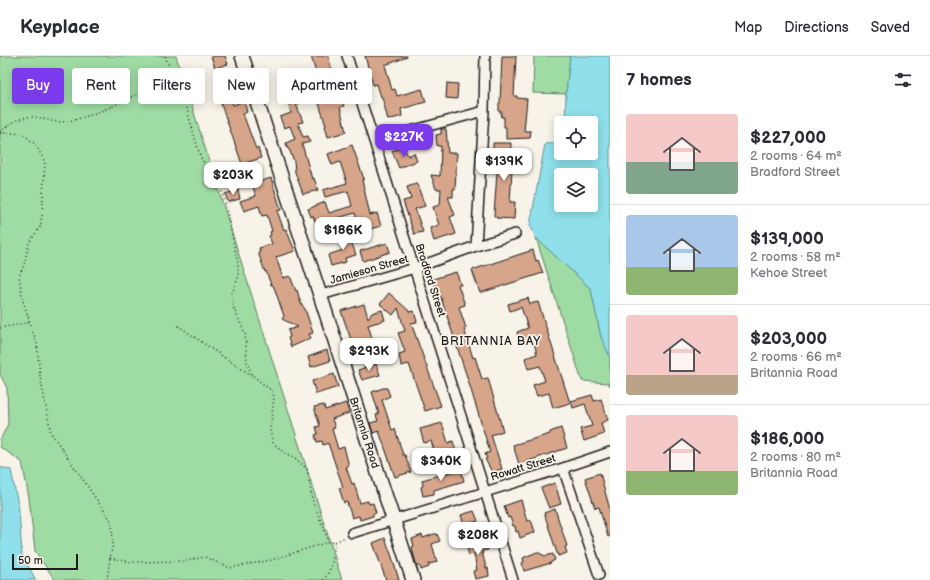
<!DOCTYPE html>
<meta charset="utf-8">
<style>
body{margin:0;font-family:"Balsamiq Sans",sans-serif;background:#f7f7f7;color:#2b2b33;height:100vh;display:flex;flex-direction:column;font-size:15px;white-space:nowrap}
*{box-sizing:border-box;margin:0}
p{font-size:13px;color:#7c7c81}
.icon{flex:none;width:22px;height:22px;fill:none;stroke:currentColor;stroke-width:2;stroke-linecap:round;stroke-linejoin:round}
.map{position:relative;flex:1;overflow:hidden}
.side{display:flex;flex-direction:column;background:#fff;width:320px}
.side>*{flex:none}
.guide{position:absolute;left:12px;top:12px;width:380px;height:36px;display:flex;gap:8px}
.tools{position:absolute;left:554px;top:60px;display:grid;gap:8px}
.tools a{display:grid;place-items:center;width:44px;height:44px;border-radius:4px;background:#fff;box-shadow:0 2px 10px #0003;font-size:20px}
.scale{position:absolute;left:12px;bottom:10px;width:66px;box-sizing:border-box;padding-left:4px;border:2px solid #1c1c1c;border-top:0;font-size:11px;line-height:14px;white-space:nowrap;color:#1c1c1c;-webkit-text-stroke:3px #f7f3e8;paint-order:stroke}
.price{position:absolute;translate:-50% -34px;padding:0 9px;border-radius:8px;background:#fff;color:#222;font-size:13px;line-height:26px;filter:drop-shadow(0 1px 2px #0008)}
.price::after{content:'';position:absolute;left:50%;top:24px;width:12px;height:9px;margin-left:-6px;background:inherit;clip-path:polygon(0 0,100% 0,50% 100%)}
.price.current{background:#7c3aed;color:#fff}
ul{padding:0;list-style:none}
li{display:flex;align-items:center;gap:12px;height:100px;padding:0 16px}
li+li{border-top:1px solid #e1e1e2}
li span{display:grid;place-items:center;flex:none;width:112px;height:80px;border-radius:4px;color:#555}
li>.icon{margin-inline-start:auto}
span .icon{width:48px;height:48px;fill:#fffc;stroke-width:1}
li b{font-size:17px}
h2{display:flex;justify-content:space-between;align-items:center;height:48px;padding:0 16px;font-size:17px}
.pill{padding:0 14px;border-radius:4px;background:#fff;box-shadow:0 2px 10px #0003;font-size:14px;line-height:36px}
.pill.current{background:#7c3aed;color:#fff}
header{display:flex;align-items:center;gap:24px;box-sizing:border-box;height:56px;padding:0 20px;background:#fff;border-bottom:1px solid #e1e1e2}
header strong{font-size:19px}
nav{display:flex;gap:22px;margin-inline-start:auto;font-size:14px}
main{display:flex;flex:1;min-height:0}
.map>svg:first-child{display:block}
</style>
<header>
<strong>Keyplace</strong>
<nav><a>Map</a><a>Directions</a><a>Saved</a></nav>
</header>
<main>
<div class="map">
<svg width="610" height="524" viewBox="0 0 610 524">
<rect width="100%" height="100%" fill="#f7f3e8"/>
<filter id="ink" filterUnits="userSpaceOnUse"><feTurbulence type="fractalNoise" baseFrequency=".025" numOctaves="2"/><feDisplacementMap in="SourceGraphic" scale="8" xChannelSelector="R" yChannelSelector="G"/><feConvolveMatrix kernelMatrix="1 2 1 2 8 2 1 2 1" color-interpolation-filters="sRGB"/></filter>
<g filter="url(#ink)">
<path fill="#9fdca4" stroke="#5e7c60" d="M 0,0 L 176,0 L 342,524 L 55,524 L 35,495 L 29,442 L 22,406 L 0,391 L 0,384 L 8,368 L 7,332 L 0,318 L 0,165 L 1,163 L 0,161 Z
M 534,0 L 570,0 L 566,38 L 533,37 Z
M 536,182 L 591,233 L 601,281 L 610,301 L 610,330 L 608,327 L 582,325 Z"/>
<path fill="#8fe0eb" stroke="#619298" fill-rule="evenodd" d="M 570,0 L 610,0 L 610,301 L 601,281 L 591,233 L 536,182 L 530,169 L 545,88 L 561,86 L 561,97 L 591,97 L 591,67 L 565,67 L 566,38 ZM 561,119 L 591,119 L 591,149 L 561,149 Z
M 0,411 L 11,414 L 19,454 L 22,499 L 36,524 L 0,524 Z"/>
<path fill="#d7a58a" stroke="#1c1c1c" d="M 211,0 L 225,0 L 228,8 L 215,12 Z
M 311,0 L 328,0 L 336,28 L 333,29 L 337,42 L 341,41 L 344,50 L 340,51 L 346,76 L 328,81 L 325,70 L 326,70 L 317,41 L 299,46 L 299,48 L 296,48 L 303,66 L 298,67 L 303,81 L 308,80 L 310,86 L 302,88 L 312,123 L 314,122 L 318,134 L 303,138 L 295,116 L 294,105 L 289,93 L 288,93 L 286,87 L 295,83 L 290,70 L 284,72 L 280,61 L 291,57 L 282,22 L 297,19 L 299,28 L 301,28 L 302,32 L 319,27 Z
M 365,0 L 407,0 L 407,1 L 385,9 L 392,34 L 395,33 L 397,40 L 422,33 L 426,46 L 401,53 L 402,60 L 388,64 L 382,41 L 381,41 L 377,28 L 373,29 Z
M 502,0 L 516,0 L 514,40 L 517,40 L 517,42 L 527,43 L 524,75 L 531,75 L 530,82 L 506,83 L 506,71 L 504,71 L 504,61 L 501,61 L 502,56 L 499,56 L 499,47 L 500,47 Z
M 238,24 L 240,32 L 223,38 L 221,30 Z
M 447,27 L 458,28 L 457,43 L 446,42 Z
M 229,38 L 233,49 L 244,45 L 247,56 L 243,58 L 256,93 L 258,92 L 261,102 L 242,108 L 221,48 L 223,47 L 221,41 Z
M 441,73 L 446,73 L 448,97 L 457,97 L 455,133 L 453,133 L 453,141 L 448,141 L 455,159 L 450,161 L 456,178 L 434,185 L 430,172 L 439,169 L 433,151 L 440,149 L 441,133 L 436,133 L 431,119 L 440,120 L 441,90 L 437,90 L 436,79 L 441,78 Z
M 493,87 L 511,87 L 510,114 L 512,114 L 510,146 L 515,146 L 514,163 L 496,162 L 497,161 L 494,160 L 498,101 L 493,101 Z
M 352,89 L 364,123 L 362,124 L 370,159 L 377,157 L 381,170 L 366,174 L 364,169 L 359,170 L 355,157 L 334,163 L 335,166 L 318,172 L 313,160 L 311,161 L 308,153 L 325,146 L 329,157 L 352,150 L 348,135 L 325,141 L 323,134 L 347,127 L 340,106 L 332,109 L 328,98 Z
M 404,91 L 408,100 L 414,97 L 417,105 L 399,112 L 392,95 Z
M 271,122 L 281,154 L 277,155 L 284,174 L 286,173 L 295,195 L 276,201 L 283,222 L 290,220 L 296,235 L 297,234 L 301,248 L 305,253 L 313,277 L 309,278 L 311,282 L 291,291 L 288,282 L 290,281 L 288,274 L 298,271 L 282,263 L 284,260 L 275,234 L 273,229 L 271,229 L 266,215 L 265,216 L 258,196 L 260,196 L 259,192 L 272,188 L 269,180 L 271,179 L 270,176 L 272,175 L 267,159 L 262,160 L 259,150 L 244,155 L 240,145 L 256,140 L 252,128 Z
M 416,128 L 417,128 L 425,150 L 415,153 L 423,176 L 414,178 L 403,145 L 411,143 L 407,131 Z
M 238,134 L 240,143 L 228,146 L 225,138 Z
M 348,176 L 356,199 L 345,202 L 346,206 L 331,210 L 328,199 L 343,194 L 338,180 Z
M 387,187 L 390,196 L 363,205 L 360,195 Z
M 533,194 L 536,205 L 538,204 L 543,217 L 480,237 L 472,214 Z
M 456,216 L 461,229 L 458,229 L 465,249 L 459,251 L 466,272 L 464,273 L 473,302 L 475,301 L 482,323 L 488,322 L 503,375 L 491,379 L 502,413 L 492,416 L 485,403 L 487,402 L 485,398 L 490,396 L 468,324 L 439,236 L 437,236 L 433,223 Z
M 389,237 L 408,254 L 409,256 L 414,255 L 417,266 L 411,267 L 441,350 L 425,355 L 409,308 L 401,310 L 399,298 L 405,296 L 398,277 L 405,275 L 398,252 L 393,259 L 380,248 Z
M 528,242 L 530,248 L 538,246 L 570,347 L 553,352 L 549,337 L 537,340 L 533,329 L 545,325 L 540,310 L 528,313 L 525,302 L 537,298 L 533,283 L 520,287 L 517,276 L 528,272 L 521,251 L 510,255 L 508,248 Z
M 364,248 L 368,262 L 372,257 L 382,254 L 385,264 L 368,269 L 374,288 L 355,295 L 341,255 Z
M 327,294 L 330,305 L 311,311 L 308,301 Z
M 376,308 L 380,319 L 362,324 L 358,314 Z
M 334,318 L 338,331 L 316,338 L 312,325 Z
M 383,332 L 387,332 L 390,340 L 382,344 L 392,374 L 395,373 L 403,399 L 405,399 L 411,416 L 395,421 L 379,375 L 373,377 L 370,367 L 378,365 L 376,359 L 379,358 L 372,336 Z
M 592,339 L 594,345 L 601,343 L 608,364 L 601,367 L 604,378 L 584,385 L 580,373 L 592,370 L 585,348 L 573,352 L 571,345 Z
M 346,347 L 349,357 L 332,363 L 335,372 L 332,373 L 338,393 L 344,391 L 349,410 L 346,411 L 352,428 L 354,427 L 360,447 L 368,445 L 369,448 L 373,447 L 376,457 L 373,458 L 373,460 L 360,464 L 359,460 L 352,462 L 347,446 L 344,447 L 339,432 L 343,431 L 328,387 L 323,389 L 322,385 L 317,386 L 315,379 L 318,378 L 316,371 L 320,370 L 314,351 L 324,349 L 325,354 Z
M 442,367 L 448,387 L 453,385 L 457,400 L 438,406 L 431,385 L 424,387 L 420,373 Z
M 561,372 L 567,392 L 519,408 L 513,389 L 550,378 L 550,376 Z
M 461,413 L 464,425 L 434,434 L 434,438 L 423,440 L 421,431 L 423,430 L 422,424 Z
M 600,417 L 610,454 L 610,480 L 608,481 L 599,451 L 595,452 L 585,422 Z
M 555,427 L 561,448 L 549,452 L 541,432 Z
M 521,444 L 527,465 L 531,464 L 535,476 L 520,482 L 518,475 L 516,476 L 515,470 L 513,470 L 510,461 L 508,462 L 504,450 Z
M 555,453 L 567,490 L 565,491 L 567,497 L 558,500 L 544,457 Z
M 474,455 L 478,465 L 464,469 L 461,459 Z
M 434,478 L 437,478 L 440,485 L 432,488 L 437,506 L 429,508 L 429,511 L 421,514 L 420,510 L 417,510 L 414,500 L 412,491 L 414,490 L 412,483 L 422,479 L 423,482 Z
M 483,480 L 488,494 L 482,495 L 486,512 L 488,512 L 489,520 L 475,523 L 473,515 L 477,514 L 474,498 L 469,499 L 465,485 Z
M 385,482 L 392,501 L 399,524 L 386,524 L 373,487 Z
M 537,496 L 545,500 L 553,498 L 555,504 L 551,506 L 551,507 L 524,515 L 522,507 L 524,506 L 523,502 Z"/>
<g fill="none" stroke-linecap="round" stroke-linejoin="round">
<g stroke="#1c1c1c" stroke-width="12">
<path id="street" d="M 347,0 L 513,524
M 374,85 L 484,55
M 476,190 L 484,55 L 485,0
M 321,239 L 415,212 L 476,190 L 515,178
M 563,412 L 599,519
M 352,477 L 563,412 L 610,396"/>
</g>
<g stroke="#1c1c1c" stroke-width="16">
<g id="secondary">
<path id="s1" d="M 242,0 L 413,524"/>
</g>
</g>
<path stroke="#1c1c1c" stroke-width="1.5" stroke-dasharray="1 3" stroke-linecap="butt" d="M 165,0 L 188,57 L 200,100 L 205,109 L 218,125 L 225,146 L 238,208 L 238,222 L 232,237 L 233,251 L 245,277 L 247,307 L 252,319 L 272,335 L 274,341 L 270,375 L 273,387 L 285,397 L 295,402 L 307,413 L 313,447 L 325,475 L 328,486
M 0,76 C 9,68 22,59 35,61 C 48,63 55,68 69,65 C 102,58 143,36 173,18
M 0,77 L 14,77 L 24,79 L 35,88 L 45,106 L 42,160 L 40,171 L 29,187 L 24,209 L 19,220 L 23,245 L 37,288 L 40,320 L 51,377 L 112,466 L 113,488 L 110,502 L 107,524
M 178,270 C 203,286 226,304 252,319
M 0,272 L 30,266
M 110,502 L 131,506 L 184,505 L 205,501 L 230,512 L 271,504 L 328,486 L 335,486 L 345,481
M 323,524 C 333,513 333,500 335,486"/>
<use href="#street" stroke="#f7f3e8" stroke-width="9"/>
<use href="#secondary" stroke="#f7f3e8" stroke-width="13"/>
</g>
</g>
<g text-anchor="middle" stroke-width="3.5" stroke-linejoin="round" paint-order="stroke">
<g font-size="11" fill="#1c1c1c" stroke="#f7f3e8">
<text transform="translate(369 213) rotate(-16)" y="4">Jamieson Street</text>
<text transform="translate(431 224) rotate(72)" y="4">Bradford Street</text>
<text dy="4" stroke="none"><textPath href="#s1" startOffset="396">Britannia Road</textPath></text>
<text transform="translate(523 411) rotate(-17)" y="4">Rowatt Street</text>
</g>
<g font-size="12" letter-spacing="1" fill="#1c1c1c" stroke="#f7f3e8">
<text x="491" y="289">BRITANNIA BAY</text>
</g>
</g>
</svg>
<div class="tools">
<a><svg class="icon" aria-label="locate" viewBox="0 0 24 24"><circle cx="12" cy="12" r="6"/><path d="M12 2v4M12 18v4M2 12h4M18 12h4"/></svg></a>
<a><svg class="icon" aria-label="layers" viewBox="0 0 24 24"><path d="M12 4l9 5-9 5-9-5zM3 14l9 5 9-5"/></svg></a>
</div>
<div class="scale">50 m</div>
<b class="price current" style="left:404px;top:102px">$227K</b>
<b class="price" style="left:504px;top:126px">$139K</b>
<b class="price" style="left:233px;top:140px">$203K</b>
<b class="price" style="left:343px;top:195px">$186K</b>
<b class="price" style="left:369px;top:316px">$293K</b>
<b class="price" style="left:441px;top:426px">$340K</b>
<b class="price" style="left:478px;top:500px">$208K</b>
<div class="guide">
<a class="pill current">Buy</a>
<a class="pill">Rent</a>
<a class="pill">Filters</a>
<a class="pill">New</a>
<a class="pill">Apartment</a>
</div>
</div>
<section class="side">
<h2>7 homes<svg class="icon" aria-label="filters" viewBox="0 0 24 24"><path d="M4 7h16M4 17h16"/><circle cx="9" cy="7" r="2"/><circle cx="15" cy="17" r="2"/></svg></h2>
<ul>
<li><span style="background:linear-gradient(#f6c9c9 60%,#7fa58c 0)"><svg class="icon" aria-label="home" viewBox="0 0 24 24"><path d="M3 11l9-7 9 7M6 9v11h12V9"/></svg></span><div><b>$227,000</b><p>2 rooms · 64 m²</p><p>Bradford Street</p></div></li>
<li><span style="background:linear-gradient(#a9c7e8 65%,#8fb573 0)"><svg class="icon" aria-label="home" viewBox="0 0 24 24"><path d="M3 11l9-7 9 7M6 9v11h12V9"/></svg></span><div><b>$139,000</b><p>2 rooms · 58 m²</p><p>Kehoe Street</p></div></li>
<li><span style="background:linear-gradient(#f6c9c9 75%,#b9a48a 0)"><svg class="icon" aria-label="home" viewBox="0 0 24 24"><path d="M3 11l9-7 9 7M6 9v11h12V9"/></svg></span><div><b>$203,000</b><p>2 rooms · 66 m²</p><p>Britannia Road</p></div></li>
<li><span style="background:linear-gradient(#f6c9c9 70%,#8fb573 0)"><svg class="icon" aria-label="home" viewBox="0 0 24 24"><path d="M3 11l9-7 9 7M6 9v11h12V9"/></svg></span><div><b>$186,000</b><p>2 rooms · 80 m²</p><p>Britannia Road</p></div></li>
</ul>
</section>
</main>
